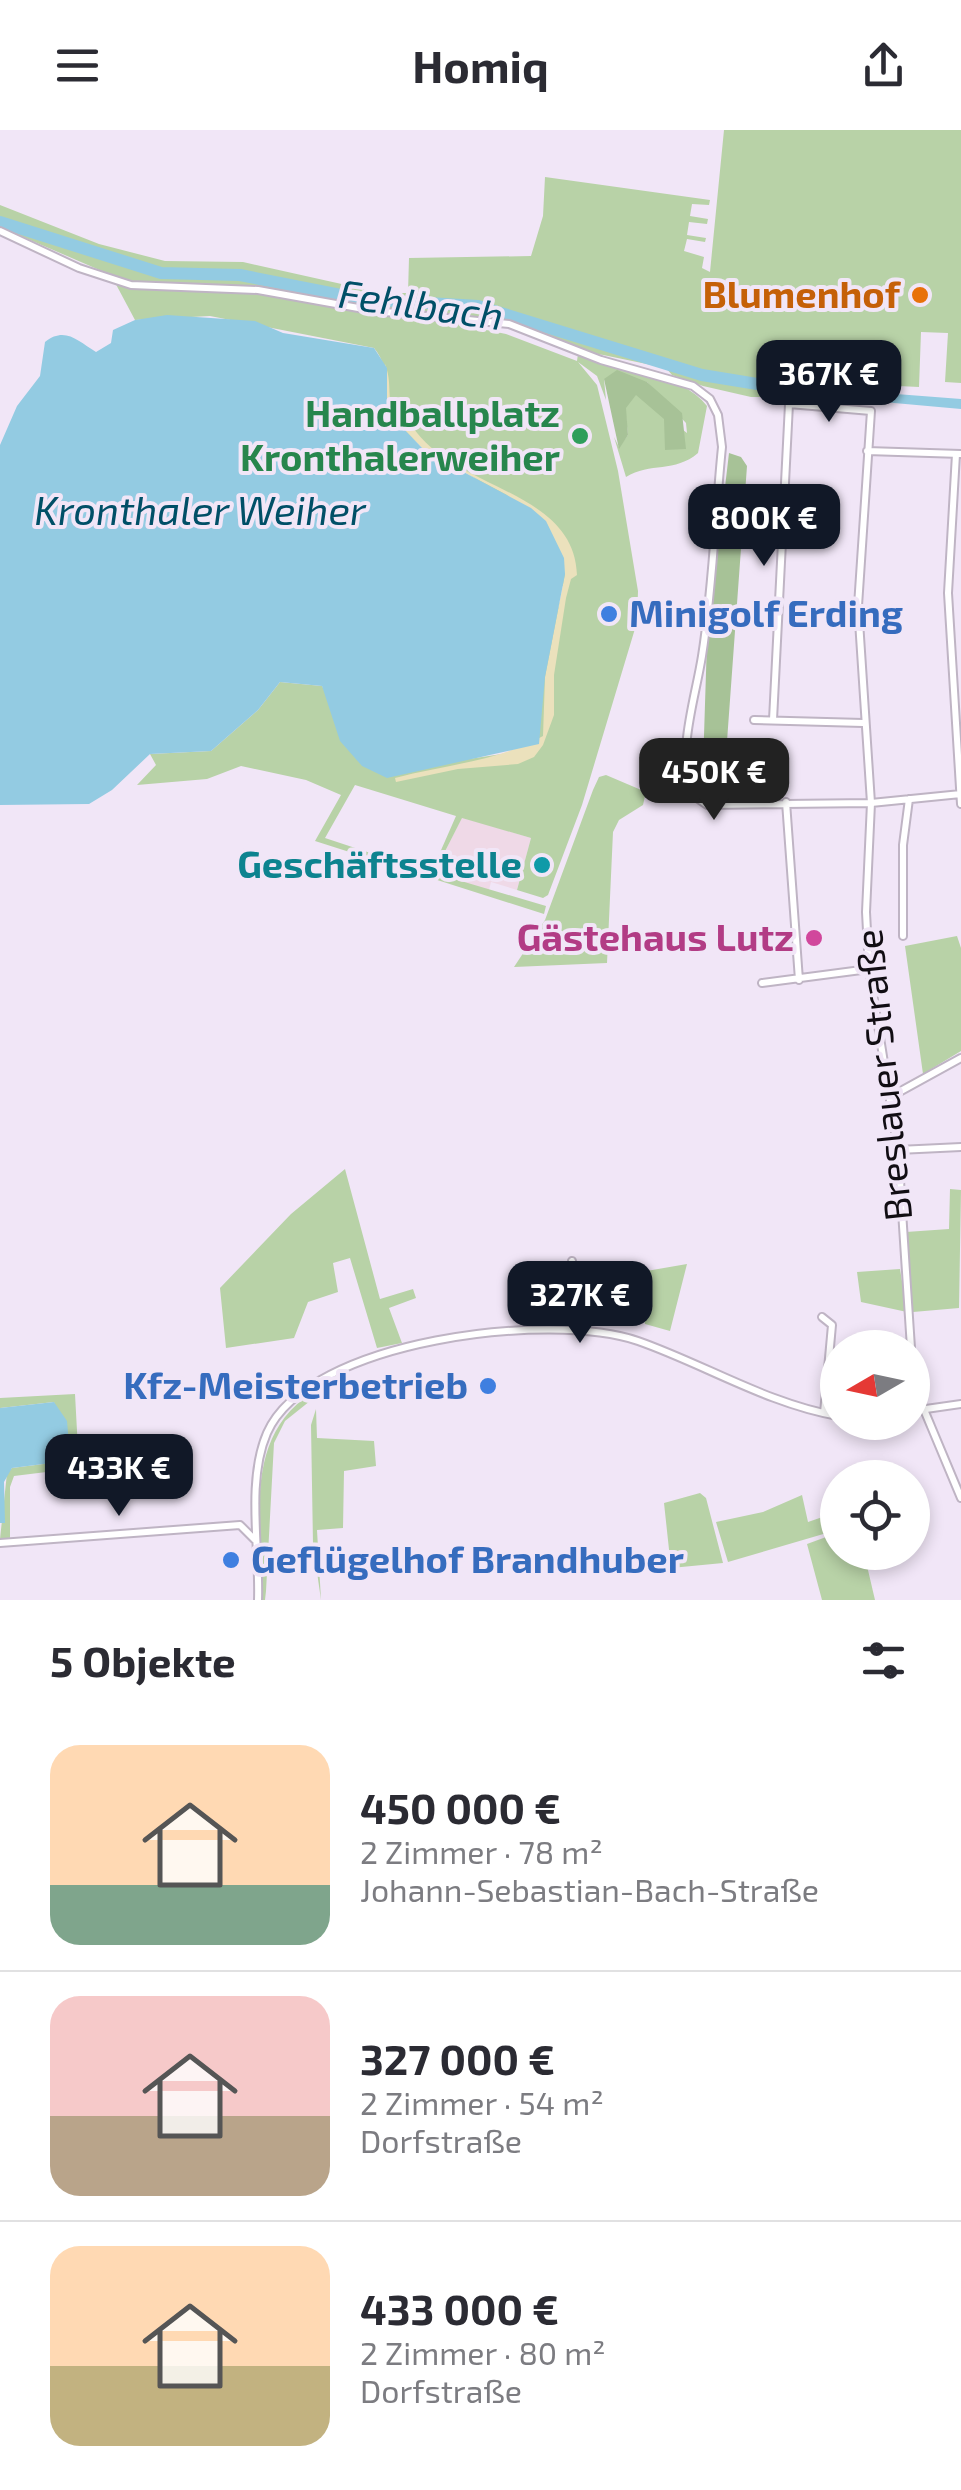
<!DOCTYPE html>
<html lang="de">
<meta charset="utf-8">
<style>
body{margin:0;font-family:"Exo 2",sans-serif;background:#f2f2f3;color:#2b2b33;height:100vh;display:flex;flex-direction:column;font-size:38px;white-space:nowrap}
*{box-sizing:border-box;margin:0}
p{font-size:32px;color:#7c7c81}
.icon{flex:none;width:55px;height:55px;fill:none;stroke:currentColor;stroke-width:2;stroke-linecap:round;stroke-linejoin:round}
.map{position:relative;height:1470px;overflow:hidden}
.details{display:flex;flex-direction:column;background:#fff;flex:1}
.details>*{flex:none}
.needle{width:65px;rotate:261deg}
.fabs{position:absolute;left:820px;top:1200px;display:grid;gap:20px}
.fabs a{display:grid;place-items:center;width:110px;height:110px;border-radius:50%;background:#fff;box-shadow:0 5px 15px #0003;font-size:50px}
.price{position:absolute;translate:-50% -85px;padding:0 22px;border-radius:20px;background:#111827;color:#fff;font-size:32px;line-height:65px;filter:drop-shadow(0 2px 5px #0008)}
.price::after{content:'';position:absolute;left:50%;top:60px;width:30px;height:22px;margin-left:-15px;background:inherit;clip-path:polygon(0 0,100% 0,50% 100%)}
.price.selected{background:#222;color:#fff}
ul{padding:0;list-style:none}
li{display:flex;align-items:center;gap:30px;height:250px;padding:0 50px}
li+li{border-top:2px solid #e1e1e2}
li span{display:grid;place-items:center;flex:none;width:280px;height:200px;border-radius:30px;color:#555}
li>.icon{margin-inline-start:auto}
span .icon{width:120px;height:120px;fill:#fffc;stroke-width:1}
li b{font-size:42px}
h2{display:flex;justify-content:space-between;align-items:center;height:120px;padding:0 50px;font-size:42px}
header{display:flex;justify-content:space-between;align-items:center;height:130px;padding:0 50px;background:#fff;font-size:45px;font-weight:700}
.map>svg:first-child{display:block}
</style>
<header><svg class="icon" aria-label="menu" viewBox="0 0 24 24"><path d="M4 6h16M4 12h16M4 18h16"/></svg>Homiq<svg class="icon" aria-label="share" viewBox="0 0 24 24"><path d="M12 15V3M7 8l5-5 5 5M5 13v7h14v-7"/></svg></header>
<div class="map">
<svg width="961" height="1470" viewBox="0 0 961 1470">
<rect width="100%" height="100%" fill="#f1e6f7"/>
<path fill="#efd9e7" d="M 462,687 L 531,708 L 517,760 L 491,752 L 489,760 L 434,744 Z"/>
<path fill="#b8d2a7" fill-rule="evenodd" d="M 724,0 L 961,0 L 961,253 L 945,252 L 948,203 L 921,202 L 919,257 L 774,250 L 785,267 L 751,267 L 703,256 L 672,245 L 666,238 L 579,220 L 509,192 L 461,184 L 462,195 L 506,204 L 577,231 L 578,224 C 616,236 682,243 707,276 L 698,323 C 675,343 650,332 626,347 L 614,307 L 619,317 L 628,305 L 625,278 L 636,264 L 687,303 L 686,293 L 647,252 L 604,249 L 606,270 L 597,246 L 578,232 L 597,255 L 618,341 L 638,461 L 637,492 L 582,675 L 548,765 L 543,768 L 517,760 L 531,708 L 462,688 L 434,743 L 546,776 L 544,784 L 315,711 L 341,665 L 306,650 L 241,636 L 207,649 L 137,655 L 156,635 L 150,624 L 211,621 L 258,580 L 280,552 L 322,556 L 330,571 L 462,630 L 515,622 L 564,458 C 540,427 517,387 488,359 C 462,334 425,326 400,296 C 380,270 394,241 374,218 L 210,186 L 135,190 L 111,145 L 0,97 L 0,75 L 99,114 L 165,131 L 243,132 L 382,163 L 408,163 L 409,128 L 531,126 L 543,86 L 545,47 L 710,70 L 709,75 L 692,74 L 690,86 L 708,89 L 707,94 L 689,92 L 687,105 L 706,108 L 705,112 L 687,109 L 684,121 L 704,127 L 702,138 L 710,142 ZM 355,655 L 456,686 L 431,743 L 325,708 Z
M 606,645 L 653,665 L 645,666 L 643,675 L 619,690 L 613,702 L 607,833 L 514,837 L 545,790 L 593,660 L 599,647 Z
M 957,806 L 961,818 L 961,921 L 923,944 L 905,816 Z
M 345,1039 L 380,1169 L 413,1159 L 416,1168 L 389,1178 L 402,1213 L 377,1218 L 350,1128 L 333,1133 L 338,1162 L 308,1172 L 294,1208 L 226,1218 L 220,1158 L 291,1084 Z
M 950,1059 L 961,1060 L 959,1178 L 913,1182 L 906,1102 L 949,1099 Z
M 687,1134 L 670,1201 L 645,1194 L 635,1143 Z
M 900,1139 L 907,1182 L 861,1172 L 857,1142 Z
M 312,1263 L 315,1267 L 285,1291 L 274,1313 L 266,1461 L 265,1470 L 261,1470 C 263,1395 241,1308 312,1263 Z
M 75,1264 L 79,1338 L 14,1346 L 10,1357 L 10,1409 L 0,1409 L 7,1343 L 12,1338 L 67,1331 L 54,1272 L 0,1278 L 0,1268 Z
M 316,1279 L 317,1308 L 374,1311 L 376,1336 L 344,1341 L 343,1398 L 317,1400 L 321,1470 L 313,1414 L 311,1295 Z
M 700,1363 L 706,1368 L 723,1433 L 671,1438 L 664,1373 Z
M 802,1365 L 808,1392 L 837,1382 L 837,1400 L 728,1432 L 716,1392 L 763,1382 Z
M 837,1403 L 838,1422 L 864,1423 L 875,1470 L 822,1470 L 807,1414 Z"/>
<path fill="#a7c297" d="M 617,240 L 647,252 L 682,283 L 686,319 L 665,320 L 664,289 L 636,265 L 626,278 L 628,305 L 619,319 L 604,249 Z
M 729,323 L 741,327 L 747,336 L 726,625 L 733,626 L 735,668 L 710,669 L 699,660 L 717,658 L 713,637 L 703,637 L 707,511 Z"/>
<path fill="#ebe1bc" d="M 385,234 C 395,260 381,271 405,300 L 412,296 C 455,361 574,359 577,445 L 571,449 L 566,468 L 554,545 L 554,585 L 543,615 L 534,627 L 518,634 L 458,639 L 396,652 L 395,648 C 444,635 499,631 543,606 L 545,547 L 565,444 L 507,365 L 426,322 L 399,294 L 387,271 Z"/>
<path fill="#93cbe2" d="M 167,185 L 255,191 L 283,203 L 374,218 L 387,238 L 387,271 L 399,294 L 426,322 L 531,378 L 546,391 L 564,428 L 565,444 L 545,547 L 539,614 L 387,648 L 362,636 L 340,611 L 322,556 L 280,552 L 258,580 L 211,621 L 150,624 L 112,660 L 89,674 L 0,675 L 0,315 L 17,276 L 40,246 L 45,212 C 65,196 78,211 96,222 L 111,213 L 113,200 L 135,190 Z
M 779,255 L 961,269 L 961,279 L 783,263 Z
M 54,1272 L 67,1291 L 70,1326 L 67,1331 L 12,1338 L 4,1352 L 5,1393 L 0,1393 L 0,1278 Z"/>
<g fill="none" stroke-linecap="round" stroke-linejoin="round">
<path stroke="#93cbe2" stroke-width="12" d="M 0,92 L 161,143 L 240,145 L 361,169 L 478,176 L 702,245 L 794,260"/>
<g stroke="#bfb4c4" stroke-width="10">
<path id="street" d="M 0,101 L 79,138 L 131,155 L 258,160 L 375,181 L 509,194 L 601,230 L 693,256 L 710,269 L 718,285 L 722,317 C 715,386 713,457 702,526 C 695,570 677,620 691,664 L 707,675 L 871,673 L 961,664
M 867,321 L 961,324
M 956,324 L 948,463 L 961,674
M 754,590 L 863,593
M 773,590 L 789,274 L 871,281 L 858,476 L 871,673 L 866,782 L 869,839 L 898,1020 L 911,1218
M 786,672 L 799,850
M 903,806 L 903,715 L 909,669
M 762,853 L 869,839
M 890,967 L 961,928
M 898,1020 L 961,1017
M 572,1131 L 586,1199
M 822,1187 L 832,1195 L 824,1283
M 912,1281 L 961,1274
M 925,1282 L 961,1368
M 0,1413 L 240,1395 L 256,1411
M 258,1470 C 260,1419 246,1352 267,1303 C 308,1209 553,1181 638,1211 C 704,1234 768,1274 838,1286"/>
</g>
<use href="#street" stroke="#fff" stroke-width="6"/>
</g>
<circle fill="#e8710a" stroke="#f1e6f7" stroke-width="4" cx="920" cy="165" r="10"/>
<circle fill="#2e9e5b" stroke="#f1e6f7" stroke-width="4" cx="580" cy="306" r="10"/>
<g fill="#3f7fe0" stroke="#f1e6f7" stroke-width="4">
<circle cx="609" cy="484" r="10"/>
<circle cx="488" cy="1256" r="10"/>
<circle cx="231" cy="1430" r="10"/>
</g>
<circle fill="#0f9aa8" stroke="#f1e6f7" stroke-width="4" cx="542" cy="735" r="10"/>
<circle fill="#d1479c" stroke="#f1e6f7" stroke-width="4" cx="814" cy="808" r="10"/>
<g text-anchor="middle" stroke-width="8" stroke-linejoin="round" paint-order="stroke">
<g font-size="38" font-weight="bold" fill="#c56008" stroke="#f1e6f7" text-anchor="end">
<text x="900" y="178">Blumenhof</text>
</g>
<g font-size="38" font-weight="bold" fill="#27864d" stroke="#f1e6f7" text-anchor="end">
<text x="560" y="297">Handballplatz<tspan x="560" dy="44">Kronthalerweiher</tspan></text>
</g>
<g font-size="38" font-weight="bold" fill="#366cbe" stroke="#f1e6f7" text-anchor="start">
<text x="629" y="497">Minigolf Erding</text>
<text x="468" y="1269" text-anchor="end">Kfz-Meisterbetrieb</text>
<text x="251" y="1443">Geflügelhof Brandhuber</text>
</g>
<g font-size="38" font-weight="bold" fill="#0d838f" stroke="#f1e6f7" text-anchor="end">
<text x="522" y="748">Geschäftsstelle</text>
</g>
<g font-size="38" font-weight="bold" fill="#b23c85" stroke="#f1e6f7" text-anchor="end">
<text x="794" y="821">Gästehaus Lutz</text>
</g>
<g font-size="38" fill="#110d13" stroke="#f1e6f7">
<text transform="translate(884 945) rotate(-96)" y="13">Breslauer Straße</text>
</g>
<g font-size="40" font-style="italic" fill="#004f67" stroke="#f1e6f7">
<text transform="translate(421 175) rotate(8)" y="14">Fehlbach</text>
<text x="200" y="395">Kronthaler Weiher</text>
</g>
</g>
</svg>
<div class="fabs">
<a><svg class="needle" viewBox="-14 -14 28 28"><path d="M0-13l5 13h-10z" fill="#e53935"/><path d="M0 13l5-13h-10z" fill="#7c7c81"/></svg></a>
<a><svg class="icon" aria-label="locate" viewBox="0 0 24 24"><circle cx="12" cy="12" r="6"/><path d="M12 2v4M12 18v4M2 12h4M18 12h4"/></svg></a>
</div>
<b class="price" style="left:829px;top:295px">367K €</b>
<b class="price" style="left:764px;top:439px">800K €</b>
<b class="price selected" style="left:714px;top:693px">450K €</b>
<b class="price" style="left:580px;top:1216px">327K €</b>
<b class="price" style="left:119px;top:1389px">433K €</b>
</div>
<section class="details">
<h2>5 Objekte<svg class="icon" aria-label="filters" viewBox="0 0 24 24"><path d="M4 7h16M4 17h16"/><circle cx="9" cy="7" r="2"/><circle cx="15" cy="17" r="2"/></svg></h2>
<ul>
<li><span style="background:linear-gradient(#ffd9b3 70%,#7fa58c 0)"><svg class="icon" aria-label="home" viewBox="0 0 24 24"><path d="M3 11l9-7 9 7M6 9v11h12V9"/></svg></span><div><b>450 000 €</b><p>2 Zimmer · 78 m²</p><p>Johann-Sebastian-Bach-Straße</p></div></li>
<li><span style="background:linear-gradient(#f6c9c9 60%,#b9a48a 0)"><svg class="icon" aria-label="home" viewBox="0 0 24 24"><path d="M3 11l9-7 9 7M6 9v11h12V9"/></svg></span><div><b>327 000 €</b><p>2 Zimmer · 54 m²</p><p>Dorfstraße</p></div></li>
<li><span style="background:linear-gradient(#ffd9b3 60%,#c2b280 0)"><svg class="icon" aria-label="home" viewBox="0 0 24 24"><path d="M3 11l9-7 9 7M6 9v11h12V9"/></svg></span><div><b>433 000 €</b><p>2 Zimmer · 80 m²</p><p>Dorfstraße</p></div></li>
</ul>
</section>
